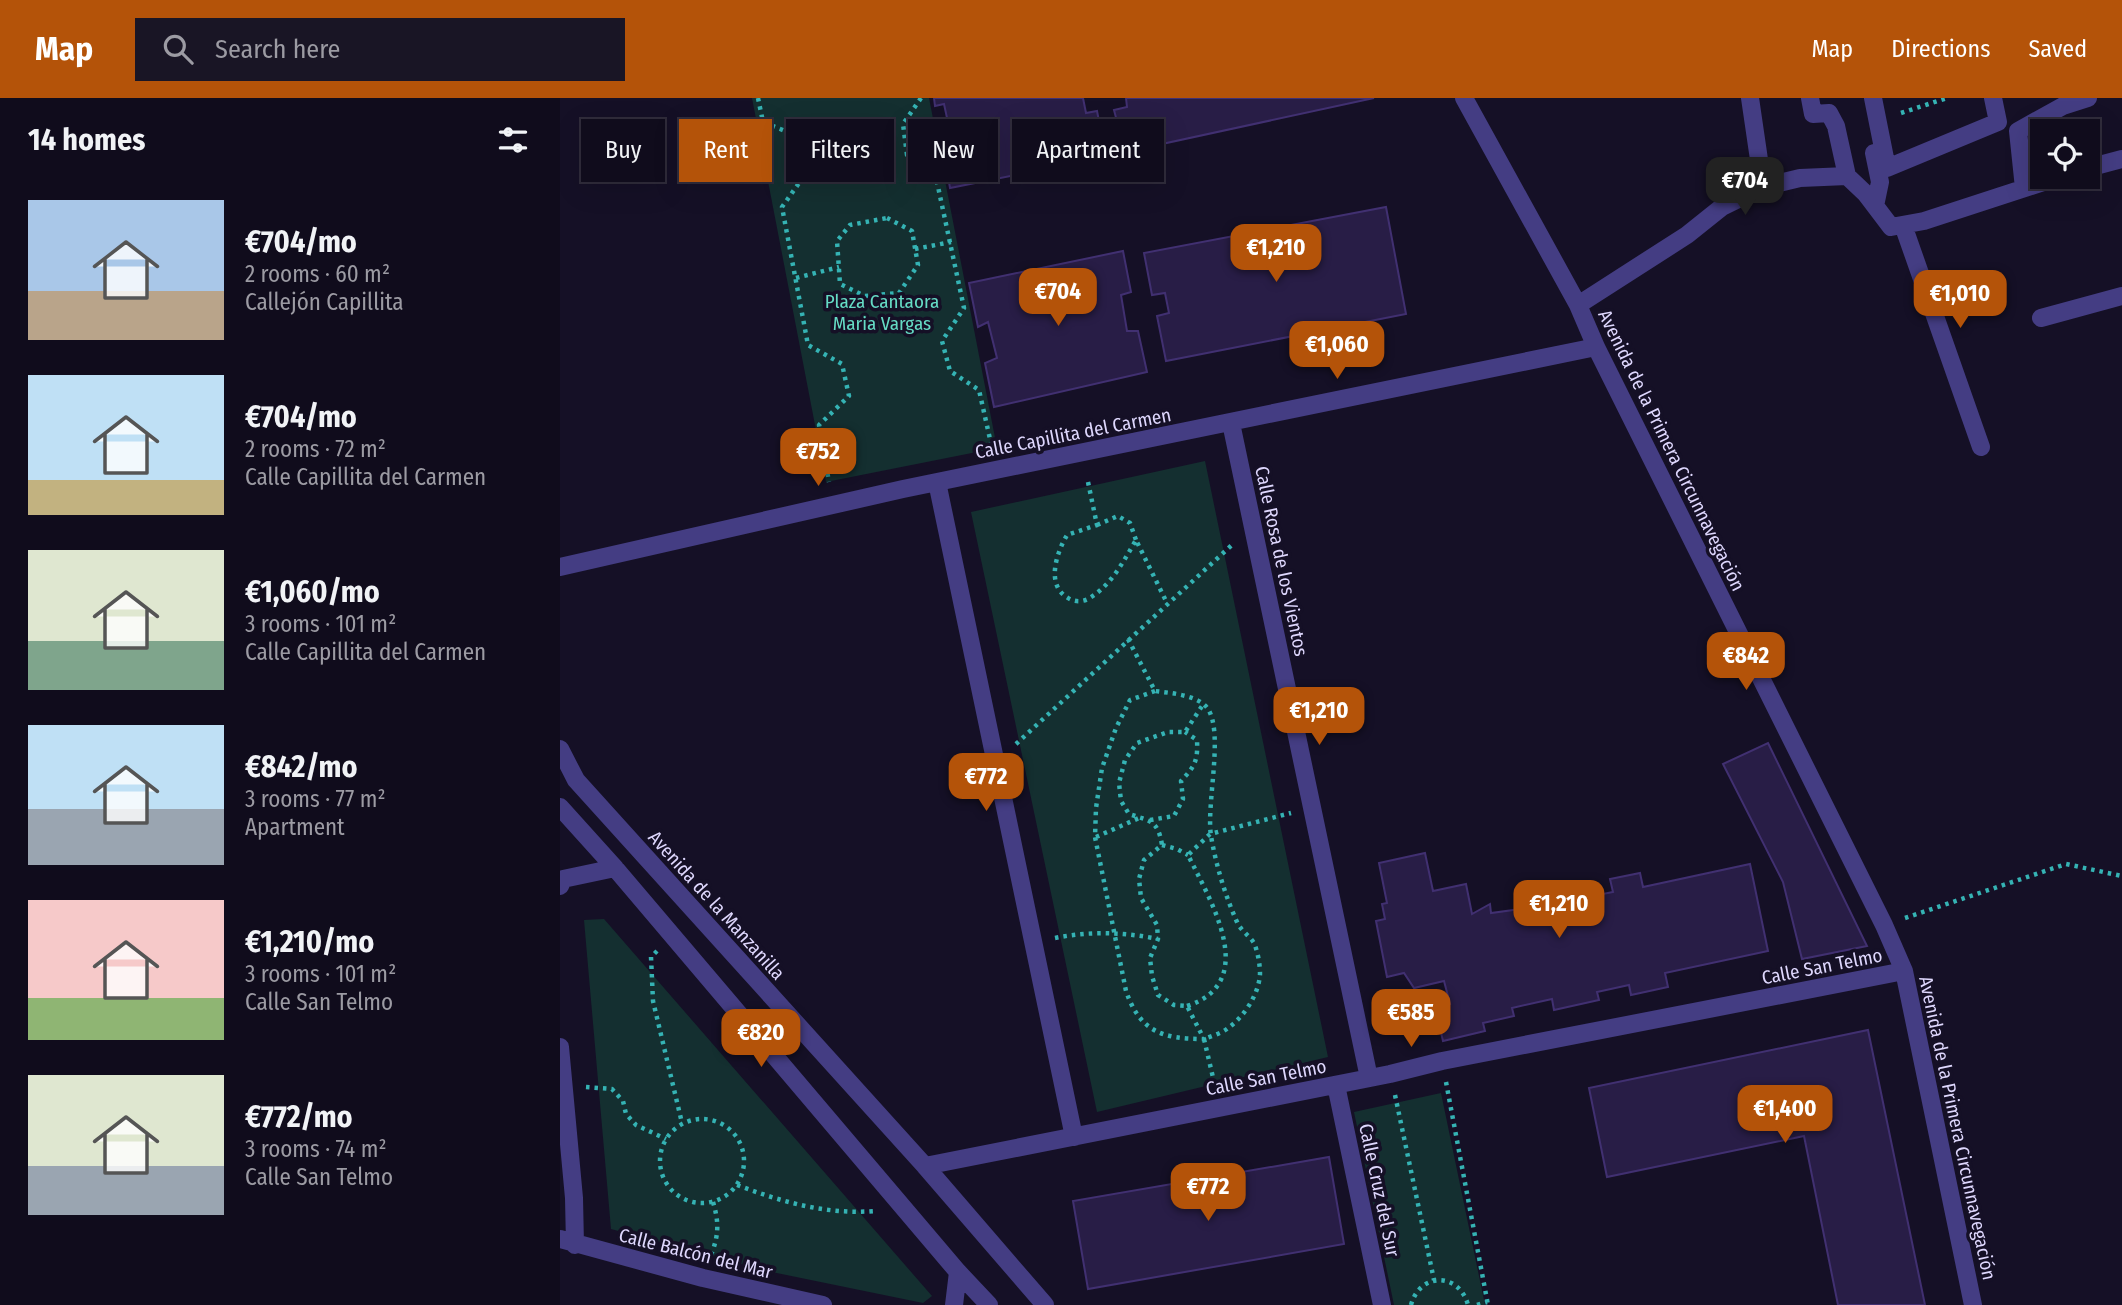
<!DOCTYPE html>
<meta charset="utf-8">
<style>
body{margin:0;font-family:"Fira Sans Condensed",sans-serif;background:#191525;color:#f1f3f6;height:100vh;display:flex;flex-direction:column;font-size:26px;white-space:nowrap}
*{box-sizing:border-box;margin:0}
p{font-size:23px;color:#9c9ba3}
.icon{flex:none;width:38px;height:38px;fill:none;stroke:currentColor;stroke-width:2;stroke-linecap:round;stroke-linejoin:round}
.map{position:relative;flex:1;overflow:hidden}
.panel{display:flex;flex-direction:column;background:#100c1c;width:560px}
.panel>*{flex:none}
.top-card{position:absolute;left:21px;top:21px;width:665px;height:63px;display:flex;gap:14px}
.controls{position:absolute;left:1470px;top:21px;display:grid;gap:14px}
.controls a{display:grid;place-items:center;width:70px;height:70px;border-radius:0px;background:#100c1c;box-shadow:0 7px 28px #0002,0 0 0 2px #302c3b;font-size:35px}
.price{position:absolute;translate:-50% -60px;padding:0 16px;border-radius:14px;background:#b45309;color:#fff;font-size:23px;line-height:46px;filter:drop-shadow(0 2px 4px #0008)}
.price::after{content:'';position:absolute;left:50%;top:42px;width:21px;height:16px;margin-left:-10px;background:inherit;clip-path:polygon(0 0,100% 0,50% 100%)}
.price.on{background:#222;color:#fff}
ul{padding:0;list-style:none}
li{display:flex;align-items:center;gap:21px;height:175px;padding:0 28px}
li span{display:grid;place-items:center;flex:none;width:196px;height:140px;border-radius:0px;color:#555}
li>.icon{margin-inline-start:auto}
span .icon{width:84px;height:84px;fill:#fffc;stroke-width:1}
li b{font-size:30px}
h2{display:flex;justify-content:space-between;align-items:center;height:84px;padding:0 28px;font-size:30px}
.chip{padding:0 24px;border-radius:0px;background:#100c1c;box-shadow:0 7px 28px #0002,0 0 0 2px #302c3b;font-size:24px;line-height:63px}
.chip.on{background:#b45309;color:#fff}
header{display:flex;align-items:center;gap:42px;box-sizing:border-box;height:98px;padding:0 35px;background:#b45309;color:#fff}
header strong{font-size:33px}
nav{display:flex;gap:38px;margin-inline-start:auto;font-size:24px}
.search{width:490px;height:63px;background:#191525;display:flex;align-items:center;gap:18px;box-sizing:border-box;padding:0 24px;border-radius:0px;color:#9c9ba3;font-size:26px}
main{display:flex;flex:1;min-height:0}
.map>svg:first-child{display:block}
</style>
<header>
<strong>Map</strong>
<div class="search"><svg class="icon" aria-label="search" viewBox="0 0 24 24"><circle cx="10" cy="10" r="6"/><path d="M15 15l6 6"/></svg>Search here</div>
<nav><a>Map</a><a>Directions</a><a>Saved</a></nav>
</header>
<main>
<section class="panel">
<h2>14 homes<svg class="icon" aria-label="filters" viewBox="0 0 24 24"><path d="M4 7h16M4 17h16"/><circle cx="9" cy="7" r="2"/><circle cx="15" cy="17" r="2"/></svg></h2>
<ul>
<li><span style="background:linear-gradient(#a9c7e8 65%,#b9a48a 0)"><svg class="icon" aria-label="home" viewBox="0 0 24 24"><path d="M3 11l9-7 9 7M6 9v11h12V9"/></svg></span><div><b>€704/mo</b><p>2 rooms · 60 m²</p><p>Callejón Capillita</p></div></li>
<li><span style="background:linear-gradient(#bfe0f5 75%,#c2b280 0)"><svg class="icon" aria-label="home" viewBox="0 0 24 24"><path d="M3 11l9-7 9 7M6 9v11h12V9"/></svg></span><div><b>€704/mo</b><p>2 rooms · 72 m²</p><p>Calle Capillita del Carmen</p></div></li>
<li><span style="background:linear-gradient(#dfe7d0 65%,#7fa58c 0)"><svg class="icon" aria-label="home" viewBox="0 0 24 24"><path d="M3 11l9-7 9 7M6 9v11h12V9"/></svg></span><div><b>€1,060/mo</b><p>3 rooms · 101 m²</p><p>Calle Capillita del Carmen</p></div></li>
<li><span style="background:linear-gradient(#bfe0f5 60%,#9aa5b1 0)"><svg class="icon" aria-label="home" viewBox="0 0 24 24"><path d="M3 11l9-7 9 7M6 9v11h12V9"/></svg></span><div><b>€842/mo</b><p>3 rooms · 77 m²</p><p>Apartment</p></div></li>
<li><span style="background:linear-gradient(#f6c9c9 70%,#8fb573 0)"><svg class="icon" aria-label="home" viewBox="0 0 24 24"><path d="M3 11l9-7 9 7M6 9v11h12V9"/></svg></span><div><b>€1,210/mo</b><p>3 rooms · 101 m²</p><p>Calle San Telmo</p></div></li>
<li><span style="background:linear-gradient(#dfe7d0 65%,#9aa5b1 0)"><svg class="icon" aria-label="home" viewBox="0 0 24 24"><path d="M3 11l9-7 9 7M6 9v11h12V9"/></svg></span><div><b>€772/mo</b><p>3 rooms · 74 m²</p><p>Calle San Telmo</p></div></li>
</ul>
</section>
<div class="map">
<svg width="1562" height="1207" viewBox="0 0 1562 1207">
<rect width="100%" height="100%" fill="#151026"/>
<path fill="#142f30" d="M 192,0 L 369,0 L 437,350 L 266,384 Z
M 645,363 L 768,959 L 537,1014 L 411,414 Z
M 44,821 L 372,1198 L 363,1205 L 207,1173 L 51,1131 L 24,822 Z
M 881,995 L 925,1207 L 834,1207 L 794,1014 Z"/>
<path fill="#281d46" stroke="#413071" stroke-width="2" d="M 374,0 L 523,0 L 526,15 L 537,13 L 546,59 L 390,90 L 382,44 L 392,43 L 384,6 L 375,8 Z
M 566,0 L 814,0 L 565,54 L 554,12 L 567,9 Z
M 826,109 L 846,216 L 606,263 L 597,218 L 609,215 L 605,195 L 592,197 L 584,155 Z
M 563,153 L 571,194 L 561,197 L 567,233 L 578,233 L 587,274 L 434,309 L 425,265 L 437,260 L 428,224 L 418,229 L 409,185 Z
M 1208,645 L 1307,848 L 1242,861 L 1223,784 L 1163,666 Z
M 865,755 L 873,793 L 906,786 L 912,816 L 930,806 L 931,815 L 968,810 L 969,800 L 1010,792 L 1012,802 L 1053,794 L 1050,781 L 1080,775 L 1083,789 L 1190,766 L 1208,853 L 1105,875 L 1108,889 L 1071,897 L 1069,887 L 1037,894 L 1039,902 L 994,912 L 992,901 L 952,910 L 954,918 L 923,925 L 925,933 L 883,943 L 875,909 L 890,906 L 884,883 L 854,890 L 844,875 L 827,879 L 816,823 L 825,821 L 822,806 L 827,805 L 819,765 Z
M 1308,932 L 1365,1207 L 1278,1207 L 1244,1038 L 1047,1079 L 1029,990 Z
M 769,1059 L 784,1146 L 528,1191 L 513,1103 Z"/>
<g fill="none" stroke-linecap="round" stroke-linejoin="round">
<path stroke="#35b3b4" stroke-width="4.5" stroke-dasharray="3.5 5" stroke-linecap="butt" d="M 198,0 L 203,24 L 235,37 L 244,78 L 222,109 L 248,247 L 282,266 L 289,298 L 259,327 L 269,384
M 361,0 L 343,26 L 347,57 L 377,84 L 404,210 L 382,243 L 390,273 L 419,292 L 432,350
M 1341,15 L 1387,0
M 327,120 L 352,133 L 358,167 L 339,195 L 305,198 L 280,186 L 277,143 L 290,127 Z
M 355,151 L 391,144
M 236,180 L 279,169
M 528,384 L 537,427 L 507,437 C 497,454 485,487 508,500 C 514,504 522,504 528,501 C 551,488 563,464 576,442 L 607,505
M 537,427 L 558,418 L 570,425 L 576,442
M 568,541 L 595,593 C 610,595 639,597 648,611 C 664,636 646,706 651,738 C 656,767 665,797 677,824 C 681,833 689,837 694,845 C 698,854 700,867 700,876 C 699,896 684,919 668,930 C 662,935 652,938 644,941 L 655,988
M 595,593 L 570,602 L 556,630 L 542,670 L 536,710 L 535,739 L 566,893 C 580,934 603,941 644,941 L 627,908 L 614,907 L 598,897 L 592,878 L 590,860 L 598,841 L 597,827 L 581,800 L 579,781 L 584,762 L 602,747 C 598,722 590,723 569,716 L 561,703 L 559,685 L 565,662 L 577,645 L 608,634 L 625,634 L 644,605
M 456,646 L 674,445
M 590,722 L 614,718 L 623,701 L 621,683 C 635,668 638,663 637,642 L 625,634
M 536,739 L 579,720
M 602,747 L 617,751 L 628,757
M 1345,820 L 1506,766 L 1562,778
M 495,840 C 529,833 564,834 598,841
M 97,853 L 91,859 L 93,903 L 122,1025
M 627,908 C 701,884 650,802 628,757 L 650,736 L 731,715
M 886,984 L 928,1207
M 26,989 L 52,991 L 63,1003 L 66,1016 L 76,1027 L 106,1041
M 835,997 L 874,1182
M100 1063a42 42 0 1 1 84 0a42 42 0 1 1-84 0Z
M 177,1087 C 222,1104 267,1117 315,1113
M 151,1157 C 159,1137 159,1124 153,1104
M 851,1207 C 860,1174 899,1174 908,1207
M 917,1207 L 927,1204"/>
<path stroke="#443d83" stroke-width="18" d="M 904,0 L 1018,207 L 1036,249 L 1324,827 L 1344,873 L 1413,1207
M 1190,0 L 1203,89
M 1250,0 L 1253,16 L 1269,15 L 1276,28 L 1287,78
M 1313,0 L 1327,70 L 1438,24 L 1433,0
M 1314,55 L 1320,84 L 1315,108
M 1528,70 L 1562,61
M 1464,90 L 1458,33 L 1503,8 L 1528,0
M 1343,127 L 1421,349
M 1018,207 L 1127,137 L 1162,109 L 1203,89 L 1240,80 L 1287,78 L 1306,96 L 1331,129 L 1364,123 L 1499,79
M 1481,220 L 1562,198
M 671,325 L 809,980
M 377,384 L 514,1039
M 0,469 L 343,391 L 1036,249
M 0,651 L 16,682 L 365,1068 L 485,1207
M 0,709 L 55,770 L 398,1174 L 429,1207
M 0,788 L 3,781 L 55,770
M 0,949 L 14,1100 L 15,1147
M 776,987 L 822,1207
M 365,1068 L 830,976 L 882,963 L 1344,873
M 0,1141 L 143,1180 L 263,1207
M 394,1207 L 398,1174"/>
</g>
<g text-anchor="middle" stroke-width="7" stroke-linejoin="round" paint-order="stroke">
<g font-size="19" fill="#65dbc5" stroke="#151026">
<text x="322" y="210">Plaza Cantaora<tspan x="322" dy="22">Maria Vargas</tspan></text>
</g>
<g font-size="19" fill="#ded7fd" stroke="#151026">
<text transform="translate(513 335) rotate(-11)" y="7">Calle Capillita del Carmen</text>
<text transform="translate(1112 352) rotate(64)" y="7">Avenida de la Primera Circunnavegación</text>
<text transform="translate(722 463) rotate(78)" y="7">Calle Rosa de los Vientos</text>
<text transform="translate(157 807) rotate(48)" y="7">Avenida de la Manzanilla</text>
<text transform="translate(1262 868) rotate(-11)" y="7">Calle San Telmo</text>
<text transform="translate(706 979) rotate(-11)" y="7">Calle San Telmo</text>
<text transform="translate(1398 1030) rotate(78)" y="7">Avenida de la Primera Circunnavegación</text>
<text transform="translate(820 1092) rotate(78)" y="7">Calle Cruz del Sur</text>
<text transform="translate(136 1155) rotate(14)" y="7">Calle Balcón del Mar</text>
</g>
</g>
</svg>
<div class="controls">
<a><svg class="icon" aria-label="locate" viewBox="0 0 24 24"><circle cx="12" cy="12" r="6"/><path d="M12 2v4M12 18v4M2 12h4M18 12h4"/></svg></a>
</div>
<b class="price on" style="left:1185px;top:119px">€704</b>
<b class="price" style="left:716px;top:186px">€1,210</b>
<b class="price" style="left:498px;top:230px">€704</b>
<b class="price" style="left:1400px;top:232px">€1,010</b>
<b class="price" style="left:777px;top:283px">€1,060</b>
<b class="price" style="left:258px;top:390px">€752</b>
<b class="price" style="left:1186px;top:594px">€842</b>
<b class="price" style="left:759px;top:649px">€1,210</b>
<b class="price" style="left:426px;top:715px">€772</b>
<b class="price" style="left:999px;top:842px">€1,210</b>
<b class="price" style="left:851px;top:951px">€585</b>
<b class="price" style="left:201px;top:971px">€820</b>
<b class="price" style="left:1225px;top:1047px">€1,400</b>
<b class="price" style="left:648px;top:1125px">€772</b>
<div class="top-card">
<a class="chip">Buy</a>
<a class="chip on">Rent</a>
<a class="chip">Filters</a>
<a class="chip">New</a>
<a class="chip">Apartment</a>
</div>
</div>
</main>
